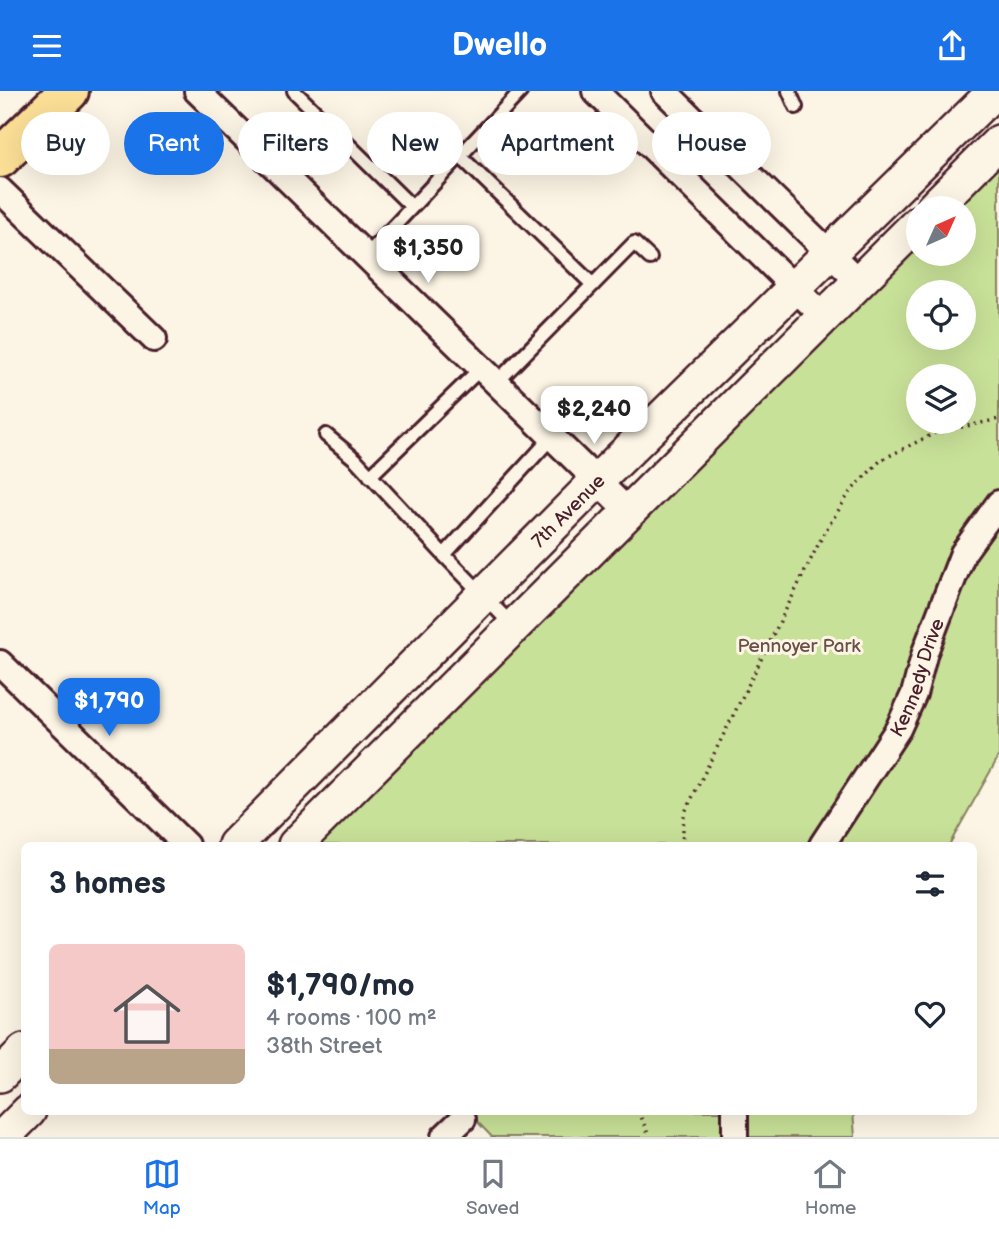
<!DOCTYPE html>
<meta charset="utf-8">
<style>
body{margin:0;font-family:"Balsamiq Sans",sans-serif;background:#f6f6f7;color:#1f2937;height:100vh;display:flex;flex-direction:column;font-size:26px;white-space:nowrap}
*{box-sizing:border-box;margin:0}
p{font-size:23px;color:#747a83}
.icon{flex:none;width:38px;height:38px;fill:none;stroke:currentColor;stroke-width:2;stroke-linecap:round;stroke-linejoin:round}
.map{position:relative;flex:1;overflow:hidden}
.side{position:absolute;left:21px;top:751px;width:956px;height:273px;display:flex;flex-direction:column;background:#fff;border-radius:10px;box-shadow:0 7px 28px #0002}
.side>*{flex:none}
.hud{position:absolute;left:21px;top:21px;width:957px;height:63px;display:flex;gap:14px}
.needle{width:46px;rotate:45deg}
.buttons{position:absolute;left:906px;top:105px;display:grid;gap:14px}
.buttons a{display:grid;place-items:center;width:70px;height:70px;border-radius:50%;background:#fff;box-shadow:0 7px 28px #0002;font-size:35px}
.price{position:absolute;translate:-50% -60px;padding:0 16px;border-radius:14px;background:#fff;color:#222;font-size:23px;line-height:46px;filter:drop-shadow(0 2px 4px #0008)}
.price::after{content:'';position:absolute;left:50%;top:42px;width:21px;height:16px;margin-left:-10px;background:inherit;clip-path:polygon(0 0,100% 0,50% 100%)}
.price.on{background:#1a73e8;color:#fff}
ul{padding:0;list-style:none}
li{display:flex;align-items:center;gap:21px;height:175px;padding:0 28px}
li span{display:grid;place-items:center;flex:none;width:196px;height:140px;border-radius:10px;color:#555}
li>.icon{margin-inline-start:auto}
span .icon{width:84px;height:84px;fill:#fffc;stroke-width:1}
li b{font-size:30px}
h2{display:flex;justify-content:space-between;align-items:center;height:84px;padding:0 28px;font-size:30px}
.chip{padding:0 24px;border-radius:32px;background:#fff;box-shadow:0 7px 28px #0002;font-size:24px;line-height:63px}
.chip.on{background:#1a73e8;color:#fff}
header{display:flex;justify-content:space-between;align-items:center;height:91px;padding:0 28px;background:#1a73e8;color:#fff;font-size:32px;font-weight:800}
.menu{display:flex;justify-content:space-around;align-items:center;height:98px;border-top:2px solid #e0e1e3;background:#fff;font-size:19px;color:#747a83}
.menu a{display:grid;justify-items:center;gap:4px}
.menu .on{color:#1a73e8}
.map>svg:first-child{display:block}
</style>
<header><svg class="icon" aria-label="menu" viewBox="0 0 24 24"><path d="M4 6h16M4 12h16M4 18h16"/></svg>Dwello<svg class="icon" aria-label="share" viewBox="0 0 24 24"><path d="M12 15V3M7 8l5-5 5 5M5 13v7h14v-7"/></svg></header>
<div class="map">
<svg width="999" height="1046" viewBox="0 0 999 1046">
<rect width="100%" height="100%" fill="#fcf5e5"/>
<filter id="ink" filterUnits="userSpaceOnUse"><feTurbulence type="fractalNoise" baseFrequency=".0143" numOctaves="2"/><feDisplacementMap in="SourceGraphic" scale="14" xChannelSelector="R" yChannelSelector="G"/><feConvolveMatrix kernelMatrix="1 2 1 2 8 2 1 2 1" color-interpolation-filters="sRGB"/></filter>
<g filter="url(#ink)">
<path fill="#c8e198" stroke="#898062" stroke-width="2" fill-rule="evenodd" d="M 999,70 L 999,665 L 949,754 L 317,754 L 919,151 L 919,163 L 964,163 L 964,117 L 952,117 ZM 919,201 L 964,201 L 964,247 L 919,247 ZM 919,285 L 964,285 L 964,331 L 919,331 Z
M 467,1020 L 853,1020 L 855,1046 L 492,1046 Z"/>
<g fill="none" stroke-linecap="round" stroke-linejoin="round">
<g stroke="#4a1f2b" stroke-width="18">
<path id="lane" d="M 294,0 L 412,116
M 789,0 L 796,16
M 460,65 L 593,194
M 366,165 L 521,0
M 496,292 L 634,152 L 650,167
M 326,344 L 355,368 L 444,464 L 552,346
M 370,385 L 481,277
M 444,464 L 512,534"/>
</g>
<g stroke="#4a1f2b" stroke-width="30">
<g id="street">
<path d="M 197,0 L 628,420"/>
<path d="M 595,0 L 824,226"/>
<path d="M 664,0 L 859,191"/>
<path d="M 0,99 L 154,248"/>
<path d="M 0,572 L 186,754"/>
<path id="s1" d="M 822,754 L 898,638 L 914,603 L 925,561 L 963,462 L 999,412"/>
<path d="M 444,1046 L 463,1028"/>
<path d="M 735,1046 L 735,1020"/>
</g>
</g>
<g stroke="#4a1f2b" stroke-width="38">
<g id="secondary">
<path d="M 933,117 L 999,51"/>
<path id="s2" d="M 235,754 L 597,390 L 995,0"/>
<path d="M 295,754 L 919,131"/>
<path d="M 0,984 L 24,960"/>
<path d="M 3,1046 L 29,1020"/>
</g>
</g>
<g stroke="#4a1f2b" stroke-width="44">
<path id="primary" d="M 0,67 L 69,0"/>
</g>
<path stroke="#4a1f2b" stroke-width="3.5" stroke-dasharray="2 5" stroke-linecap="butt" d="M 682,754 L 684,723 L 824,442 L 850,401 L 881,369 L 935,342 L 999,328
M 639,1020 L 649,1046"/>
<use href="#lane" stroke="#fcf5e5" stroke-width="12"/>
<use href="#street" stroke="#fcf5e5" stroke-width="24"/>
<use href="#secondary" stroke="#fcf5e5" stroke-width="33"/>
<use href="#primary" stroke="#fbdf96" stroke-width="38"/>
</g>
</g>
<g text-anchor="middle" stroke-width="6" stroke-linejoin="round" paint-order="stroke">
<g font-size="19" fill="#4a1f2b" stroke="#fcf5e5">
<text dy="7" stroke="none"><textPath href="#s2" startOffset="472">7th Avenue</textPath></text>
<text dy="7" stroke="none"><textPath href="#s1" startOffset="194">Kennedy Drive</textPath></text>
</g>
<g font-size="19" fill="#6a5046" stroke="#fcf5e5">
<text x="799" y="561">Pennoyer Park</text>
</g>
</g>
</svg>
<div class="buttons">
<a><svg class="needle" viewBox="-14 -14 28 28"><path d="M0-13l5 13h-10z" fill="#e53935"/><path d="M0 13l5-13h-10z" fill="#747a83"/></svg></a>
<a><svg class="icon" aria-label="locate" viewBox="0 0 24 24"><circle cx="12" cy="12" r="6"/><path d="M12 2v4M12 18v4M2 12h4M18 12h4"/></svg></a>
<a><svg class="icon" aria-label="layers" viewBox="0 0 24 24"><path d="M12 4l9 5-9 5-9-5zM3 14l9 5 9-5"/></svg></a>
</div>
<b class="price" style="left:428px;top:194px">$1,350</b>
<b class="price" style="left:594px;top:355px">$2,240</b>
<b class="price on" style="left:109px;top:647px">$1,790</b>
<div class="hud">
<a class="chip">Buy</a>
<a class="chip on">Rent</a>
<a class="chip">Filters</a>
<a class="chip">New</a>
<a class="chip">Apartment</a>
<a class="chip">House</a>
</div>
<section class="side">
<h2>3 homes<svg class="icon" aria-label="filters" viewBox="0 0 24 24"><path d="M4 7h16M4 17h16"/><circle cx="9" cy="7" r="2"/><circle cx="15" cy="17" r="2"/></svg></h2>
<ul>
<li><span style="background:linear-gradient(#f6c9c9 75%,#b9a48a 0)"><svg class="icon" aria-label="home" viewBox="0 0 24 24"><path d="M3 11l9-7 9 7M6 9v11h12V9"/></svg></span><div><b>$1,790/mo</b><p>4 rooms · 100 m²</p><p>38th Street</p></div><svg class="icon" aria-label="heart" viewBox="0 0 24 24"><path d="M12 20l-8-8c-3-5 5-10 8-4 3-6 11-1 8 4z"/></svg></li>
</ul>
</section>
</div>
<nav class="menu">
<a class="on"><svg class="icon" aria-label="map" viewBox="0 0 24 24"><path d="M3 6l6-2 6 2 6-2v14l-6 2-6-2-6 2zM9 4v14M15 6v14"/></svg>Map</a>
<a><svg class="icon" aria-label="saved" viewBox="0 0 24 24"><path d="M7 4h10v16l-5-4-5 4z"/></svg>Saved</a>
<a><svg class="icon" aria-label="home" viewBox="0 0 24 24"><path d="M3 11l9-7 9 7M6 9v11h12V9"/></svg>Home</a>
</nav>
